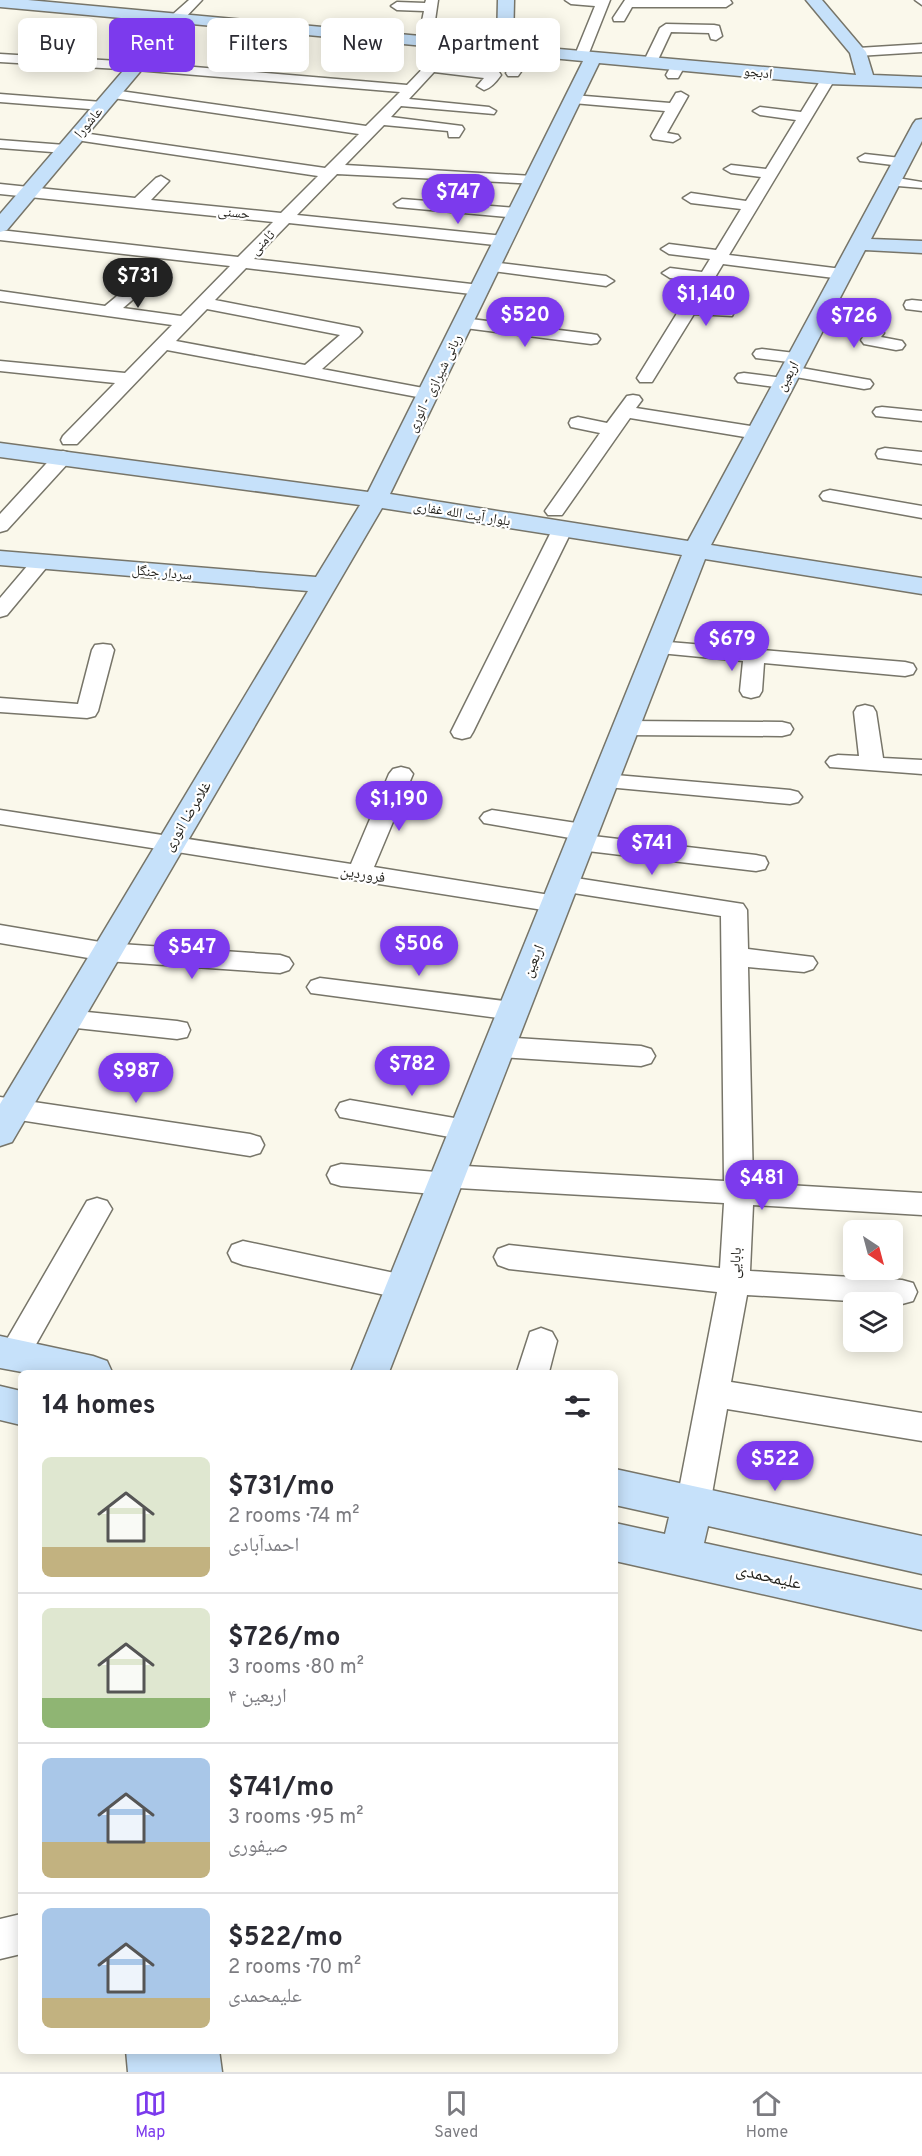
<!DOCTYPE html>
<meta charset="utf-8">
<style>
body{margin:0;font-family:Overpass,"Noto Naskh Arabic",sans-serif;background:#f2f2f3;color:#2b2b33;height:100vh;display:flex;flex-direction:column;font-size:22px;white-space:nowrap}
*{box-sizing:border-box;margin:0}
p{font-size:20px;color:#7c7c81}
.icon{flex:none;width:33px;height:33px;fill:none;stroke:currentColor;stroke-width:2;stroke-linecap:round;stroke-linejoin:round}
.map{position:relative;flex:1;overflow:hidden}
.side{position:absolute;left:18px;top:1370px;width:600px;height:684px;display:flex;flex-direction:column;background:#fff;border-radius:9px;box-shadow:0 3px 15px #0003}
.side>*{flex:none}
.banner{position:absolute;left:18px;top:18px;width:600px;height:54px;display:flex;gap:12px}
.needle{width:39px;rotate:144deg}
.tools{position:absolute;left:843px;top:1220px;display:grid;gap:12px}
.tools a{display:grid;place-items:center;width:60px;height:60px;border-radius:9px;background:#fff;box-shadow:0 3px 15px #0003;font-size:30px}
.price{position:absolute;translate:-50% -51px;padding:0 14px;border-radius:21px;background:#7c3aed;color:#fff;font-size:20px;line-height:39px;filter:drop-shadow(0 2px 3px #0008)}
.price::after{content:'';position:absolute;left:50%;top:36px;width:18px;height:14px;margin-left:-9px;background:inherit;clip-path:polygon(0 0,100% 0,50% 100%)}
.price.selected{background:#222;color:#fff}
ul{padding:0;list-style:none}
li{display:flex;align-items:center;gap:18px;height:150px;padding:0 24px}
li+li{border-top:2px solid #e1e1e2}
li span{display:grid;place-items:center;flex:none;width:168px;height:120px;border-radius:9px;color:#555}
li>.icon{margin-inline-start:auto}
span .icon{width:72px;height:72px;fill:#fffc;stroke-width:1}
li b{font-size:26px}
h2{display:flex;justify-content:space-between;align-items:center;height:72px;padding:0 24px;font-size:26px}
.pill{padding:0 21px;border-radius:9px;background:#fff;box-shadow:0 3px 15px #0003;font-size:21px;line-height:54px}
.pill.selected{background:#7c3aed;color:#fff}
.tab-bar{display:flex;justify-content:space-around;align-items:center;height:84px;border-top:2px solid #e1e1e2;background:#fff;font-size:16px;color:#7c7c81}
.tab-bar a{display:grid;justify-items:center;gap:3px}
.tab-bar .selected{color:#7c3aed}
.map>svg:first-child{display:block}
</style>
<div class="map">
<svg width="922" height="2072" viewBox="0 0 922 2072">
<rect width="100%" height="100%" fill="#faf8eb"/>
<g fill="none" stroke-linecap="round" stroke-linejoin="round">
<g stroke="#777569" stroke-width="3">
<path id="street" d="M 189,0 L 202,0 L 182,21 L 172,21 L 171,18 L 172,15 Z
M 426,0 L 438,0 L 432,41 L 425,45 L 418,41 L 424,11 L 397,10 L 391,6 L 397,2 L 425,3 Z
M 565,0 L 610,0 L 587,58 L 582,59 L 575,55 L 595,6 L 571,4 Z
M 625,0 L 730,0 L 732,3 L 726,7 L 632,7 L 624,21 L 614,21 L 613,18 Z
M 915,0 L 922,0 L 922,5 Z
M 666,24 L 714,25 L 719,26 L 722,36 L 716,40 L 711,39 L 709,33 L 671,32 L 656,64 L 646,64 L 644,61 L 660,28 Z
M 455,39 L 462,43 L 441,65 L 494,71 L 499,72 L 501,75 C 497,81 491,88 484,90 L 477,86 L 484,78 L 434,72 L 409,99 L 489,107 L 496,111 L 494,114 L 401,106 L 391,117 L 462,126 L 464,129 L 459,137 L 449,137 L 448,131 L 384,125 L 345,165 L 533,176 L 538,178 L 541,181 L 538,184 L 337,174 L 297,215 L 504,236 L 510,238 L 512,241 L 510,244 L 504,246 L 289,223 L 254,259 L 480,285 L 488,290 L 486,294 L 480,295 L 246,268 L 215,300 L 359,328 L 362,332 L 359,336 L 322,369 L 434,390 L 437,394 L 434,398 L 428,399 L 167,350 L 77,444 L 63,444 L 61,440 L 63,436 L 115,383 L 0,371 L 0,361 L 125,373 L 172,325 L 0,301 L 0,291 L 105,306 L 140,277 L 146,275 L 154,280 L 152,283 L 123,308 L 181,316 L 230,266 L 0,240 L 0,230 L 238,257 L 273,222 L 0,194 L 0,184 L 135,198 L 156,178 L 161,176 L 169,181 L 151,200 L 281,213 L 318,176 L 76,140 L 69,136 L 71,133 L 76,132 L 325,168 L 359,134 L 113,98 L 108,97 L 106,94 L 108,91 L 113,90 L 366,126 L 400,92 L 136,70 L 0,62 L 0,54 L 136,62 L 407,85 L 450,40 ZM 207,309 L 340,335 L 305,365 L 176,341 Z
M 922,44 L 922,52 L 858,56 L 851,52 L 858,48 Z
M 529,46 L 536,50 L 518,76 L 508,76 L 506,73 L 508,70 L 524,47 Z
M 679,60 L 686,64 L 678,78 L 668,78 L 666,75 L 674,61 Z
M 828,75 L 835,79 L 729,255 L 842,269 L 850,274 L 842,279 L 723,264 L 699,304 L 732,308 L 734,312 L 732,316 L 694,314 L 652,382 L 640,382 L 637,378 L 697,281 L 670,278 L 662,273 L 670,268 L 702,272 L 710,259 L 669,254 L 661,249 L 669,244 L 716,250 L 741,209 L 691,203 L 683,198 L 691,193 L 746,201 L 761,177 L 731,173 L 724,169 L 731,165 L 766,169 L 796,120 L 760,115 L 753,111 L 760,107 L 801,112 L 823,76 Z
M 681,92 L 688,96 L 667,133 L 678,135 L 680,138 L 673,142 L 653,139 L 651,136 L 665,111 L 573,103 L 566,99 L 573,95 L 670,103 L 676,93 Z
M 0,94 L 102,102 L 109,106 L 102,110 L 0,102 Z
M 0,140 L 65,145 L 72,149 L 65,153 L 0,148 Z
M 865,154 L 901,158 L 908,162 L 901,166 L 860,161 L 858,158 Z
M 891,177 L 922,182 L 922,188 L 886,185 L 883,182 L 886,179 Z
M 402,199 L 517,208 L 525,213 L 517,218 L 397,207 L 394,204 Z
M 491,262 L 606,276 L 614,281 L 606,286 L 485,270 L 483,267 Z
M 912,300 L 922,301 L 922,311 L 906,309 L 904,305 L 906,301 Z
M 463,318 L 591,334 L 597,335 L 600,339 L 597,343 L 591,344 L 457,327 L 454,323 L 457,319 Z
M 816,318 L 881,329 L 884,333 L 881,337 L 902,341 L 905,345 L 902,349 L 896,350 L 864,344 L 861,340 L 864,336 L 810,327 L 807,323 L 810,319 Z
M 762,349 L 803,354 L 806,358 L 803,362 L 797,363 L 756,358 L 753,354 L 756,350 Z
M 790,366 L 864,379 L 870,380 L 873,384 L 870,388 L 864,389 L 784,375 L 781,371 L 784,367 Z
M 744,373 L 783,378 L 789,379 L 792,383 L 789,387 L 783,388 L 738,382 L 735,378 L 738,374 Z
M 633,395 L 639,396 L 642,400 L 636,408 L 757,427 L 764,429 L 766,433 L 764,437 L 757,439 L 630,418 L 562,515 L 548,515 L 545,511 L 600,433 L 571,427 L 569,423 L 571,419 L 578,417 L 607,423 L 627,396 Z
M 882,407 L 922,411 L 922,421 L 876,416 L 873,412 L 876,408 Z
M 885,448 L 922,452 L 922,464 L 878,458 L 876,454 L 878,450 Z
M 63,451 L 70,453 L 72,457 L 70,461 L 7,530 L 0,532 L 0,514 L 56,453 Z
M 830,490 L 922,506 L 922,518 L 823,500 L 820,496 L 823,492 Z
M 563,522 L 570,524 L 573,528 L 473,732 L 470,737 L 462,739 L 454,737 L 451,732 L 553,528 L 556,524 Z
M 41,556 L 48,558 L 51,562 L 7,615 L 0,617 L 0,598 L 34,558 Z
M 657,641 L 905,662 L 913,664 L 916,669 L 913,674 L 905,676 L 764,663 L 762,691 L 759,696 L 751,698 L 743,696 L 740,691 L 743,661 L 649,652 L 646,647 L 649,642 Z
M 103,644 L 111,645 L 114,650 L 98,711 L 95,716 L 87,718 L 0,712 L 0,698 L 78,704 L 92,650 L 95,645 Z
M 865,705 L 873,707 L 876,712 L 883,758 L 922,760 L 922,774 L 830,767 L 826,762 L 830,757 L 838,755 L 859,756 L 854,712 L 857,707 Z
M 625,721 L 782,722 L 790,724 L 793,729 L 790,734 L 782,736 L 625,735 L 617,733 L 614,728 L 617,723 Z
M 401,767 L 409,769 L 413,774 L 374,867 L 556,896 L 565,898 L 569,904 L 565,910 L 556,912 L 0,824 L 0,810 L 351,864 L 389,774 L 393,769 Z
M 604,774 L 790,790 L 798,792 L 802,797 L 798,802 L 790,804 L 596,786 L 592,781 L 596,776 Z
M 492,810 L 583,824 L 592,827 L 595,832 L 593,836 L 756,855 L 765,857 L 768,863 L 765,869 L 756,871 L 579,850 L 570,847 L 567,842 L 570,838 L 484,823 L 480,818 L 484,813 Z
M 563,876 L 743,904 L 747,910 L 748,949 L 813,957 L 817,963 L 813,969 L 804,972 L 748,967 L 753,1183 L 922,1193 L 922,1215 L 753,1205 L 750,1271 L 902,1280 L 913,1283 L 917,1292 L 913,1301 L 902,1304 L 747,1295 L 731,1382 L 922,1413 L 922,1441 L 727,1409 L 710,1505 L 705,1515 L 693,1520 L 681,1515 L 676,1505 L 717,1292 L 509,1269 L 498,1265 L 494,1257 L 498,1249 L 509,1245 L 720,1268 L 724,1203 L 458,1188 L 455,1192 L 445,1195 L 341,1186 L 331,1183 L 327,1175 L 331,1167 L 341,1164 L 436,1172 L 438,1168 L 448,1165 L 724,1181 L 721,916 L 554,890 L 551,884 L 554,878 Z
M 0,925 L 106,943 L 280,955 L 289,958 L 293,964 L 289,970 L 280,973 L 106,961 L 0,943 Z
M 320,978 L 513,1002 L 522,1004 L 526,1011 L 522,1018 L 513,1020 L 311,993 L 307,987 L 311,981 Z
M 67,1010 L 177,1021 L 187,1023 L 190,1030 L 187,1037 L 177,1039 L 58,1026 L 54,1019 L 58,1012 Z
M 499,1037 L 641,1046 L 651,1049 L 655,1056 L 651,1063 L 641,1066 L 499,1057 L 489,1054 L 485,1047 L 489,1040 Z
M 0,1097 L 250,1134 L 260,1137 L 264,1145 L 260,1153 L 250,1156 L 0,1117 Z
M 350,1100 L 466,1120 L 476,1123 L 480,1130 L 476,1137 L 466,1140 L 340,1117 L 336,1110 L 340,1103 Z
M 97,1198 L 107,1201 L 112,1209 L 25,1364 L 14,1368 L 3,1364 L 0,1352 L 3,1346 L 87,1201 Z
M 243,1241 L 404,1275 L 415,1278 L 419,1287 L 415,1296 L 404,1299 L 243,1265 L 232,1261 L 228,1253 L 232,1245 Z
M 541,1328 L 552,1332 L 557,1341 L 549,1372 L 517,1372 L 530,1332 Z
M 21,1914 L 21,1954 L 0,1959 L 0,1919 Z"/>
</g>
<g stroke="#777569" stroke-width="3">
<path id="secondary" d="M 0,0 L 28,0 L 497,43 L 498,0 L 514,0 L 513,45 L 856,75 L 850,53 L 806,0 L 822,0 L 866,52 L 873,75 L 922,77 L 922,87 L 828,84 L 599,63 L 390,494 L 688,541 L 913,124 L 916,120 L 922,119 L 922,141 L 871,239 L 922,241 L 922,253 L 865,250 L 711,545 L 922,578 L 922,594 L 705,559 L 389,1372 L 351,1372 L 682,555 L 382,508 L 12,1142 L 0,1146 L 0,1104 L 308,591 L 0,565 L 0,551 L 316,577 L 360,505 L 0,457 L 0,443 L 368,492 L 583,61 L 181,23 L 7,230 L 0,232 L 0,214 L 165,22 L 0,7 Z
M 0,1336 L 93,1356 L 107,1361 L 112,1372 L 22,1372 L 0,1368 Z
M 0,1386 L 21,1391 L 21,1425 L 0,1420 Z
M 615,1469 L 922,1536 L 922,1574 L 708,1526 L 704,1543 L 922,1590 L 922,1630 L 615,1561 L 615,1523 L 665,1534 L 669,1517 L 615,1505 Z
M 126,2050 L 219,2050 L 222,2072 L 128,2072 Z"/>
</g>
<use href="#street" fill="#fff" fill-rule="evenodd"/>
<use href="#secondary" fill="#c6e1fa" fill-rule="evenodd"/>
</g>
<g text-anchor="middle" stroke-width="4.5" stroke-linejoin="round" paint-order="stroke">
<g font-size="14" fill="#25241f" stroke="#fff">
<text transform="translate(758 72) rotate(6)" y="5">ادبجو</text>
<text transform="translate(88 122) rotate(-50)" y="5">عاشورا</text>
<text transform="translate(234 212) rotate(6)" y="5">حسنی</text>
<text transform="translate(262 242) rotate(-46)" y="5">ثامنی</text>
<text transform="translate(787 376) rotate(-62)" y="5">اربعین</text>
<text transform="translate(434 383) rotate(-64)" y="5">ربانی شیرازی - انوری</text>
<text transform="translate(462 513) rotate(9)" y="5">بلوار آیت الله غفاری</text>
<text transform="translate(162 572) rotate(5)" y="5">سردار جنگل</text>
</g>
<g font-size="15" fill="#25241f" stroke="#fff">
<text transform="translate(187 816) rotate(-59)" y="5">غلامرضا انوری</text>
<text transform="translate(363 874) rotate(9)" y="5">فروردین</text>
<text transform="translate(533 961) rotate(-68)" y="5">اربعین</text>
<text transform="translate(735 1263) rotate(-86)" y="5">بابایی</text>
</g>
<g font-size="18" fill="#25241f" stroke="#fff">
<text transform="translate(769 1576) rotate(13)" y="6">علیمحمدی</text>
</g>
</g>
</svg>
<div class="tools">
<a><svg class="needle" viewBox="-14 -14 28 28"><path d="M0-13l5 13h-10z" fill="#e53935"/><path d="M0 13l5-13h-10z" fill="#7c7c81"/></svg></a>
<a><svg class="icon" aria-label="layers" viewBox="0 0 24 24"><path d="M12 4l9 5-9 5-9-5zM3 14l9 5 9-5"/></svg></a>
</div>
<b class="price" style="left:458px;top:225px">$747</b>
<b class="price selected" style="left:138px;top:309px">$731</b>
<b class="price" style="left:706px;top:327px">$1,140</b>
<b class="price" style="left:525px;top:348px">$520</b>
<b class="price" style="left:854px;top:349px">$726</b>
<b class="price" style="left:732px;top:672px">$679</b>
<b class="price" style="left:399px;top:832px">$1,190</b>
<b class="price" style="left:652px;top:876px">$741</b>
<b class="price" style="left:419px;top:977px">$506</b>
<b class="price" style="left:192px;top:980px">$547</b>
<b class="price" style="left:412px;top:1097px">$782</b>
<b class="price" style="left:136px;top:1104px">$987</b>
<b class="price" style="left:762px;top:1211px">$481</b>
<b class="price" style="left:775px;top:1492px">$522</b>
<div class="banner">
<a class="pill">Buy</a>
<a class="pill selected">Rent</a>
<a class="pill">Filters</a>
<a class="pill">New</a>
<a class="pill">Apartment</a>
</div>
<section class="side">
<h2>14 homes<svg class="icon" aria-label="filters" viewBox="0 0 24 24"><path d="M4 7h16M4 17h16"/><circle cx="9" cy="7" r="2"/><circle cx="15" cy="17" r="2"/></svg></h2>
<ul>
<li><span style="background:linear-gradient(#dfe7d0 75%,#c2b280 0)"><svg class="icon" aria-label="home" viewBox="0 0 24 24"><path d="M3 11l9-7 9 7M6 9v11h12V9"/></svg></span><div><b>$731/mo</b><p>2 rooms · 74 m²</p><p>احمدآبادی</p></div></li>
<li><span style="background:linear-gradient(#dfe7d0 75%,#8fb573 0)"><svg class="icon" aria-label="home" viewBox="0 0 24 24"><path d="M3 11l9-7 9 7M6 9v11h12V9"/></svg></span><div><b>$726/mo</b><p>3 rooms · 80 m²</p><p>اربعین ۴</p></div></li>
<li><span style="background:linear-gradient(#a9c7e8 70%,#c2b280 0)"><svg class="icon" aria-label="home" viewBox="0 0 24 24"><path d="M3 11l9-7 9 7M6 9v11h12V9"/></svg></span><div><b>$741/mo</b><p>3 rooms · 95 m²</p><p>صیفوری</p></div></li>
<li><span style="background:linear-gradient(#a9c7e8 75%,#c2b280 0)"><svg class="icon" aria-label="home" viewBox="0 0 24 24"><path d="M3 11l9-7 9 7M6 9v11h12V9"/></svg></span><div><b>$522/mo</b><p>2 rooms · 70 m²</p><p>علیمحمدی</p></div></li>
</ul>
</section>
</div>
<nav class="tab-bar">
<a class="selected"><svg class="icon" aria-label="map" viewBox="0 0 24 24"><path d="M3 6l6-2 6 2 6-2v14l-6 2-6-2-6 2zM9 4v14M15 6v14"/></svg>Map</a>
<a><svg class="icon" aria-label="saved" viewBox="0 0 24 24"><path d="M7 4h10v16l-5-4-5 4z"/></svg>Saved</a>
<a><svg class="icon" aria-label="home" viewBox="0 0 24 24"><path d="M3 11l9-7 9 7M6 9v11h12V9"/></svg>Home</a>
</nav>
